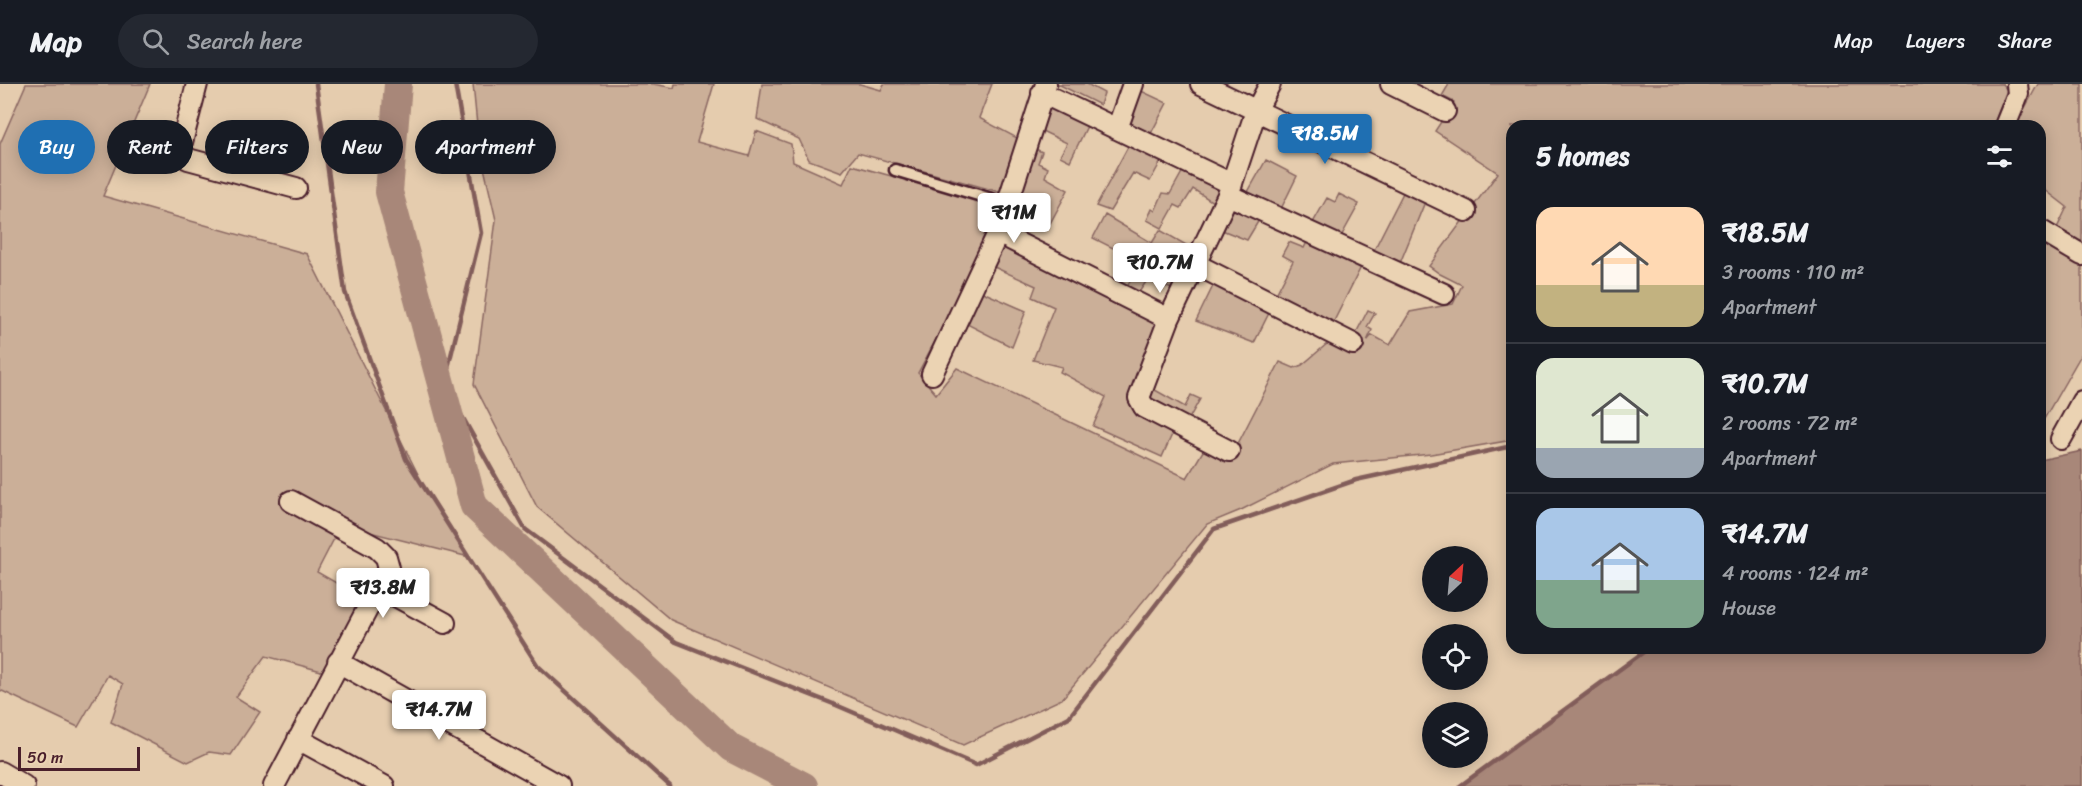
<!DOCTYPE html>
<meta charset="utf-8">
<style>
body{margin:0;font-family:Sriracha,sans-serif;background:#242831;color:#f1f3f6;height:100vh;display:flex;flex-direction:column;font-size:22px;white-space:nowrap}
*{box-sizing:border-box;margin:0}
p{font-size:20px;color:#9ea1a6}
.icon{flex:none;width:33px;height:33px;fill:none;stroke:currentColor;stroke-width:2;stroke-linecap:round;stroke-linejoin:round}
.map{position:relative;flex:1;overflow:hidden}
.sheet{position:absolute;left:1506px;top:36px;width:540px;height:534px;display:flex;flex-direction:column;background:#171b24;border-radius:18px;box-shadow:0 3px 15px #0003}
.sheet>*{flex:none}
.top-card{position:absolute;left:18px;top:36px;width:570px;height:54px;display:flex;gap:12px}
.needle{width:39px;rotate:26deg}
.tools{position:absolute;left:1422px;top:462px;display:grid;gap:12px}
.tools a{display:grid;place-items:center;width:66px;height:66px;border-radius:50%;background:#171b24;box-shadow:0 3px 15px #0003;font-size:30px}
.scale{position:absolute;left:18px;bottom:15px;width:122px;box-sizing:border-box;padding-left:6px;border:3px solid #4a1f2b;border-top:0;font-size:16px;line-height:21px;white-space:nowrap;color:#4a1f2b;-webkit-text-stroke:4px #ebd3b3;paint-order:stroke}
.price{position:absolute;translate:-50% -51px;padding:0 14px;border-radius:6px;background:#fff;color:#222;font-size:20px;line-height:39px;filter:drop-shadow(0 2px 3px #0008)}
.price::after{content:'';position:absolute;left:50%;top:36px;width:18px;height:14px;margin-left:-9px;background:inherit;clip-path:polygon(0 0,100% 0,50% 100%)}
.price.selected{background:#1f6fb2;color:#fff}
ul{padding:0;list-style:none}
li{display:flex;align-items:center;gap:18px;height:150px;padding:0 30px}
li+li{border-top:2px solid #363941}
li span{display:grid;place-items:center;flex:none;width:168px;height:120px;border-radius:18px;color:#555}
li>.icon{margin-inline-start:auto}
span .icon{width:72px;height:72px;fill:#fffc;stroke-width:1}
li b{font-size:26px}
h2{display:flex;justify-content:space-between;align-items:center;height:72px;padding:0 30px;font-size:26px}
.tag{padding:0 21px;border-radius:27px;background:#171b24;box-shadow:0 3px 15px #0003;font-size:21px;line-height:54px}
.tag.selected{background:#1f6fb2;color:#fff}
header{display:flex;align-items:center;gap:36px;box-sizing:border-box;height:84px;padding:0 30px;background:#171b24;border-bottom:2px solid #363941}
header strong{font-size:28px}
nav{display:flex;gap:33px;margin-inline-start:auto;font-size:21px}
.search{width:420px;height:54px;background:#242831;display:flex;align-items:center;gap:15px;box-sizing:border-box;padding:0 21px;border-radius:33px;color:#9ea1a6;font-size:22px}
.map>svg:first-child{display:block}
</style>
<header>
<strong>Map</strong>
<div class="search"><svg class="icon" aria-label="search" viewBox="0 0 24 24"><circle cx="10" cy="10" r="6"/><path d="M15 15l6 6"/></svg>Search here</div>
<nav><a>Map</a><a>Layers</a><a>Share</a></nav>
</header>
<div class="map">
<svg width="2082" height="702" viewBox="0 0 2082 702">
<rect width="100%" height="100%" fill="#e5ccae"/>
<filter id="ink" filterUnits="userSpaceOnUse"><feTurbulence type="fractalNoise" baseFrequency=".0167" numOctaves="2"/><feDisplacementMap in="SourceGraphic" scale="12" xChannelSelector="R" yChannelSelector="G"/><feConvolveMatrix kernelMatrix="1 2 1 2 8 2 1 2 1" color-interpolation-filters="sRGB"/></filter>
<g filter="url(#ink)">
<path fill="#cbaf98" stroke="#8a6762" stroke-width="1.5" d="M 26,0 L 150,0 L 103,112 L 307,170 L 426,406 L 469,473 L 334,439 L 337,449 L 317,488 L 366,516 L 325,588 L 266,572 L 236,613 L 260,628 L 231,671 L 209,668 L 188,678 L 111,638 L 123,600 L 108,591 L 78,643 L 0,606 L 0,60 Z
M 473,0 L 653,0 L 674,4 L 675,0 L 714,0 L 697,58 L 749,72 L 756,47 L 791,60 L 793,78 L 843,100 L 852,81 L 998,122 L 993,149 L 918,289 L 936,310 L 957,284 L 1187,394 L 1206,362 L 1230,375 L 1280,278 L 1294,284 L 1302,281 L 1328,259 L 1359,269 L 1365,261 L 1353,255 L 1368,226 L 1375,229 L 1367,243 L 1372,246 L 1367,257 L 1372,251 L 1390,261 L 1410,228 L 1453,220 L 1462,201 L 1440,190 L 1429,182 L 1498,89 L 1435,47 L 1454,18 L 1442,12 L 1449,0 L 2002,0 L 2007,6 L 1993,42 L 1512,42 L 1512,356 L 1431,370 L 1333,380 L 1241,426 L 1207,440 L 1062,615 L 963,661 L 671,536 L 537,423 L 474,300 L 496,136 L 479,62 Z
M 762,0 L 860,0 L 881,6 L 884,0 L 992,0 L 979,34 L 1019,55 L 1000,108 L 858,69 L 842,88 L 809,76 L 799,55 L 757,35 Z
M 1058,0 L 1087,0 L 1104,9 L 1100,21 Z
M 2038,0 L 2082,0 L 2082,158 L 2057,144 L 2067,123 L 2040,102 L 2040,42 L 2015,42 Z
M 1137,5 L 1167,19 L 1148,55 L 1121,44 Z
M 1048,17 L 1089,38 L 1070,77 L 1060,72 L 1067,59 L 1040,46 Z
M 1130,59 L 1164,72 L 1150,97 L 1133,89 L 1110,127 L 1096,122 Z
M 1031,63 L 1042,68 L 1038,79 L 1048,84 L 1045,93 L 1068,106 L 1047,145 L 1010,128 Z
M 1266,76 L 1297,92 L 1278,131 L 1244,115 Z
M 1185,83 L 1225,101 L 1216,120 L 1193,105 L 1181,124 L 1175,121 L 1162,144 L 1147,136 L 1152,125 L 1155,127 L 1163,109 L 1170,110 Z
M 1406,103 L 1427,113 L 1398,184 L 1371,172 Z
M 1339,110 L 1359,120 L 1338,158 L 1310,144 L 1327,114 L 1335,118 Z
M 1231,116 L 1262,131 L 1247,156 L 1217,144 Z
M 1105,131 L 1152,159 L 1160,146 L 1195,166 L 1185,186 L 1168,178 L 1161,192 L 1180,199 L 1174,206 L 1148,195 L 1135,214 L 1125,208 L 1139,177 L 1093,154 Z
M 1310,152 L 1364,177 L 1331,243 L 1274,214 L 1293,177 L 1282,171 L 1289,158 L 1304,164 Z
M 2040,153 L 2082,175 L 2082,269 L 2040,342 Z
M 1002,162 L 1163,236 L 1130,322 L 1174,346 L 1162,373 L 1093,342 L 1106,313 L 1060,288 L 1062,283 L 1033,276 L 1054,223 L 1032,213 L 1036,202 L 994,183 Z
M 1215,198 L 1270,227 L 1254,259 L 1196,237 Z
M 978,206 L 1026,227 L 1012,263 L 963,238 Z
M 1148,302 L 1185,323 L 1191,311 L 1200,315 L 1186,340 L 1145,318 Z"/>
<path fill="#a88779" stroke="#825d5a" stroke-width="1.5" d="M 2082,367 L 2082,702 L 1460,702 L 1649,564 L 2040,564 L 2040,376 Z"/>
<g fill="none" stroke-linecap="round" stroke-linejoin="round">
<path stroke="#825d5a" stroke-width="4.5" d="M 316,0 L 345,208 L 406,375 L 538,582 L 670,702
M 455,0 L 481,149 L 444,300 L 525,445 L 676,558 L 836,621 L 976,681 L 1069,633 L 1214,445 L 1356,396 L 1512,362
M 1460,702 L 1649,564"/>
<path stroke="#a88779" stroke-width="28" d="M 398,0 L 389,108 L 474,422 L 731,664 L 804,702"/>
<g stroke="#4a1f2b" stroke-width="15">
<path id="lane" d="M 895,86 L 1008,120"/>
</g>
<g stroke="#4a1f2b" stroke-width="24">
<path id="street" d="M 197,0 L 180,66 L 188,75 L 296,104
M 1201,0 L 1466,127
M 1391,0 L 1445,27
M 1042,9 L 1232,100
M 2005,42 L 2018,10 L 2017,0
M 1117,45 L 1133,0
M 1228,111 L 1444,210
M 2040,146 L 2082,171
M 998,149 L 1169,235
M 1195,180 L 1353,260
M 932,290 L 998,149 L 1046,0
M 2061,355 L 2082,317
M 1229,367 L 1144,323 L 1139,314 L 1169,235 L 1228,111 L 1256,27 L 1270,0
M 379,503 L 445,539
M 338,578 L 559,702
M 298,655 L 384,702
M 0,688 L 24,702
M 274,702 L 389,484 L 386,473 L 377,464 L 291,417"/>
</g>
<use href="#lane" stroke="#ebd3b3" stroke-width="10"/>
<use href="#street" stroke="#ebd3b3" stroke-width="20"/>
</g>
</g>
</svg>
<div class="tools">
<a><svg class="needle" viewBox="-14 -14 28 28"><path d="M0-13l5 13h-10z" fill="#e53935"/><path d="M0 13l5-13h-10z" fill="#9ea1a6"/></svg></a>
<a><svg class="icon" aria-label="locate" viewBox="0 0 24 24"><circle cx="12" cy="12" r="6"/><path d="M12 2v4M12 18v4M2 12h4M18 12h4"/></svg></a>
<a><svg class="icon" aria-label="layers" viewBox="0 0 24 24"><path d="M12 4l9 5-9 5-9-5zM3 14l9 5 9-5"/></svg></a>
</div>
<div class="scale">50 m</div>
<b class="price selected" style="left:1325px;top:81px">₹18.5M</b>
<b class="price" style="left:1014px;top:160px">₹11M</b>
<b class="price" style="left:1160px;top:210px">₹10.7M</b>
<b class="price" style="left:383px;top:535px">₹13.8M</b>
<b class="price" style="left:439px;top:657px">₹14.7M</b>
<div class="top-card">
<a class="tag selected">Buy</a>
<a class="tag">Rent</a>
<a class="tag">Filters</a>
<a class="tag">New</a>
<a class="tag">Apartment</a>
</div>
<section class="sheet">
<h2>5 homes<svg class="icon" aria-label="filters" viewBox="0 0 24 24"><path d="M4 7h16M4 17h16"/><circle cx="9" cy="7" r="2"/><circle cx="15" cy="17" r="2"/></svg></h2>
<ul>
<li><span style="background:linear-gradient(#ffd9b3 65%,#c2b280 0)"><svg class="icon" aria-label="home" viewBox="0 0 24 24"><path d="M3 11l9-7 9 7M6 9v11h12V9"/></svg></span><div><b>₹18.5M</b><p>3 rooms · 110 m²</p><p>Apartment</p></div></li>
<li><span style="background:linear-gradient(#dfe7d0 75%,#9aa5b1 0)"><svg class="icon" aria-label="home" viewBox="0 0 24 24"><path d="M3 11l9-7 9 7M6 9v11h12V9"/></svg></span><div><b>₹10.7M</b><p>2 rooms · 72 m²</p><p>Apartment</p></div></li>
<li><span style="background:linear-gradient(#a9c7e8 60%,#7fa58c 0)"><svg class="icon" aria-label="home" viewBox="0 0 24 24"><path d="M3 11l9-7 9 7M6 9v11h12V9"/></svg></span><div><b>₹14.7M</b><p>4 rooms · 124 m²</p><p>House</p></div></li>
</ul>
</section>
</div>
